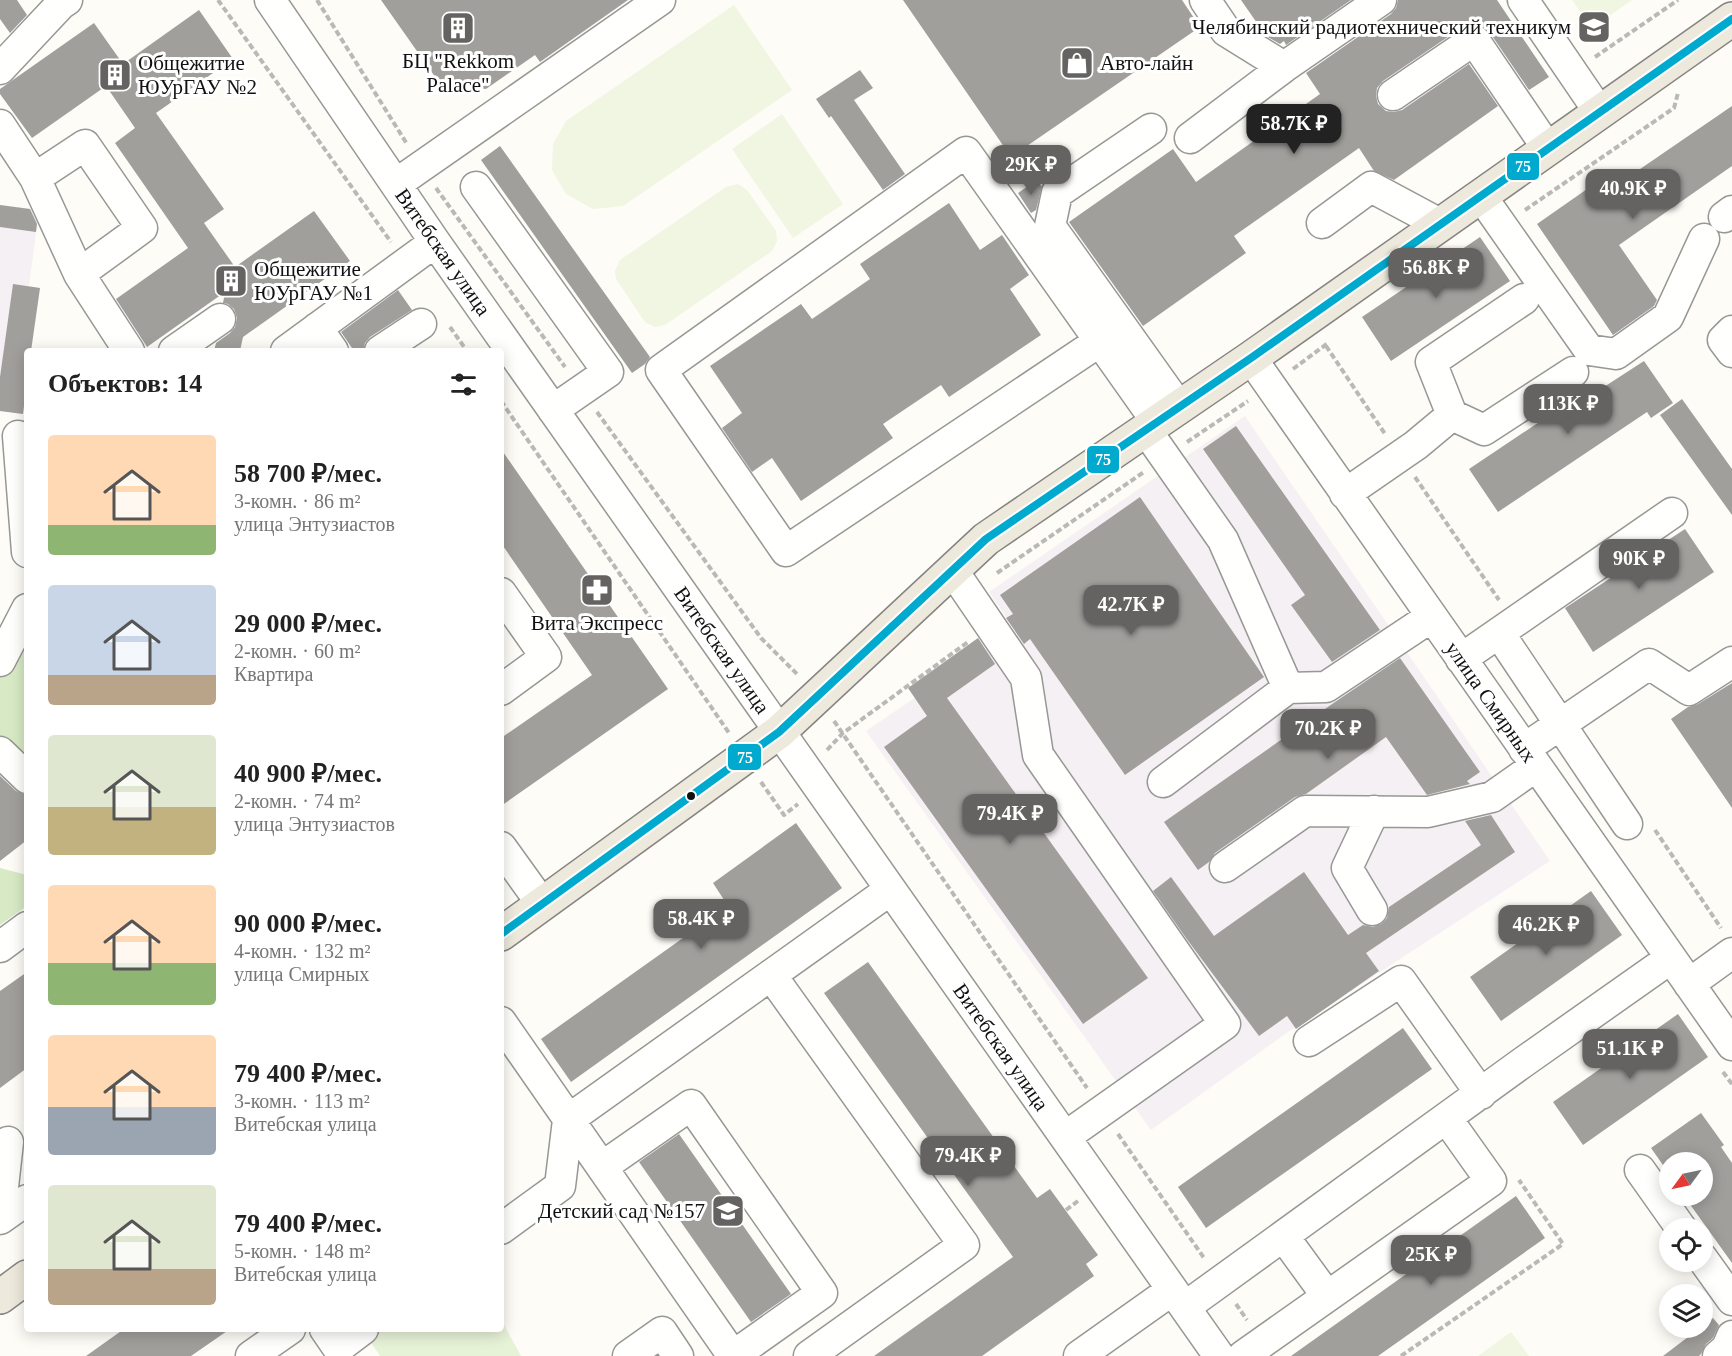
<!DOCTYPE html>
<html lang="ru">
<meta charset="utf-8">
<style>
body{margin:0;font-family:"Times New Roman",serif;background:#f6f6f6;color:#222;height:100vh;display:flex;flex-direction:column;font-size:22px;white-space:nowrap}
*{box-sizing:border-box;margin:0}
p{font-size:20px;color:#767676}
.icon{flex:none;width:33px;height:33px;fill:none;stroke:currentColor;stroke-width:2;stroke-linecap:round;stroke-linejoin:round}
.map{position:relative;flex:1;overflow:hidden}
.panel{position:absolute;left:24px;top:348px;width:480px;height:984px;display:flex;flex-direction:column;background:#fff;border-radius:6px;box-shadow:0 3px 15px #0003}
.panel>*{flex:none}
.needle{width:39px;rotate:237deg}
.buttons{position:absolute;left:1659px;top:1152px;display:grid;gap:12px}
.buttons a{display:grid;place-items:center;width:54px;height:54px;border-radius:50%;background:#fff;box-shadow:0 3px 15px #0003;font-size:30px}
.price{position:absolute;translate:-50% -51px;padding:0 14px;border-radius:12px;background:#646362;color:#fff;font-size:20px;line-height:39px;filter:drop-shadow(0 2px 3px #0008)}
.price::after{content:'';position:absolute;left:50%;top:36px;width:18px;height:14px;margin-left:-9px;background:inherit;clip-path:polygon(0 0,100% 0,50% 100%)}
.price.selected{background:#222;color:#fff}
ul{padding:0;list-style:none}
li{display:flex;align-items:center;gap:18px;height:150px;padding:0 24px}
li span{display:grid;place-items:center;flex:none;width:168px;height:120px;border-radius:6px;color:#555}
li>.icon{margin-inline-start:auto}
span .icon{width:72px;height:72px;fill:#fffc;stroke-width:1}
li b{font-size:26px}
h2{display:flex;justify-content:space-between;align-items:center;height:72px;padding:0 24px;font-size:26px}
.map>svg:first-child{display:block}
</style>
<div class="map">
<svg width="1732" height="1356" viewBox="0 0 1732 1356">
<rect width="100%" height="100%" fill="#fdfcf7"/>
<path fill="#f5f0f3" d="M 0,205 L 39,210 L 29,286 L 40,288 L 31,351 L 27,351 L 27,382 L 23,414 L 0,411 Z
M 1245,416 L 1550,861 L 1288,1032 L 1151,1130 L 866,731 L 1015,630 L 989,592 Z"/>
<path fill="#e7f3d7" d="M 501,1319 L 521,1356 L 380,1356 L 368,1338 L 381,1329 L 501,1329 Z"/>
<path fill="#d8eac5" d="M 0,630 L 27,648 L 27,778 L 0,765 Z
M 0,868 L 27,875 L 27,906 L 0,925 Z"/>
<path fill="#f0f6e1" d="M 1572,0 L 1632,0 L 1592,28 Z
M 734,5 L 792,90 L 623,206 L 593,209 L 566,194 L 552,170 L 553,144 L 566,121 Z
M 782,114 L 843,204 L 793,238 L 732,149 Z
M 738,184 L 747,190 L 776,231 L 777,241 L 772,251 L 665,325 L 655,327 L 645,322 L 616,279 L 615,271 L 620,260 L 726,187 Z
M 1511,1332 L 1529,1356 L 1478,1356 Z"/>
<path fill="#a19f9c" d="M 0,0 L 17,0 L 27,15 L 10,33 L 0,19 Z
M 381,0 L 628,0 L 540,62 L 535,55 L 486,89 L 438,81 Z
M 903,0 L 1182,0 L 1200,27 L 1011,157 Z
M 1241,0 L 1351,0 L 1286,45 L 1284,41 L 1280,44 L 1266,36 Z
M 1398,0 L 1497,0 L 1549,77 L 1529,90 L 1488,30 L 1481,24 L 1473,23 L 1464,26 L 1383,81 L 1377,88 L 1376,96 L 1378,104 L 1386,111 L 1394,112 L 1402,110 L 1469,64 L 1498,106 L 1394,180 L 1374,171 L 1359,148 L 1234,236 L 1246,253 L 1143,326 L 1069,222 L 1173,149 L 1196,182 L 1320,94 L 1306,73 L 1391,14 L 1396,8 Z
M 199,10 L 233,59 L 156,113 L 224,209 L 204,223 L 235,267 L 314,211 L 350,261 L 243,337 L 240,351 L 214,351 L 216,343 L 230,333 L 235,327 L 237,318 L 234,309 L 228,304 L 223,303 L 225,292 L 147,347 L 116,299 L 188,248 L 115,143 L 135,128 L 106,86 L 32,138 L 0,94 L 0,89 L 94,23 L 123,64 Z
M 860,70 L 873,88 L 854,100 L 905,174 L 883,190 L 831,116 L 829,118 L 816,99 Z
M 1732,106 L 1732,166 L 1619,245 L 1657,300 L 1654,306 L 1613,335 L 1537,224 L 1600,180 L 1608,191 Z
M 500,146 L 650,357 L 645,364 L 632,373 L 481,160 Z
M 1037,180 L 1042,187 L 1036,210 L 1031,213 L 1018,193 Z
M 949,203 L 980,250 L 1002,235 L 1029,275 L 1010,289 L 1041,335 L 949,397 L 941,385 L 883,424 L 893,438 L 801,501 L 772,458 L 752,472 L 722,428 L 742,413 L 710,366 L 801,304 L 812,319 L 870,279 L 860,264 Z
M 0,205 L 30,209 L 37,224 L 36,232 L 0,227 Z
M 1480,237 L 1510,281 L 1391,361 L 1362,317 Z
M 13,284 L 40,288 L 31,351 L 27,351 L 27,382 L 23,414 L 0,411 L 0,377 Z
M 398,290 L 412,310 L 370,337 L 365,343 L 363,351 L 354,351 L 341,332 Z
M 1644,361 L 1673,403 L 1651,418 L 1647,412 L 1498,512 L 1469,469 L 1587,390 L 1590,396 Z
M 1682,399 L 1732,469 L 1732,515 L 1660,415 Z
M 1236,426 L 1380,630 L 1332,662 L 1291,605 L 1305,595 L 1203,449 Z
M 501,449 L 668,689 L 501,806 L 501,738 L 592,675 L 501,543 Z
M 1140,497 L 1264,677 L 1125,775 L 1030,639 L 1024,644 L 1006,618 L 1013,614 L 1000,595 Z
M 1685,529 L 1714,572 L 1593,652 L 1565,608 Z
M 978,638 L 995,664 L 947,698 L 1148,978 L 1083,1024 L 884,747 L 927,716 L 908,688 Z
M 1400,658 L 1480,772 L 1467,781 L 1470,784 L 1427,795 L 1386,737 L 1306,794 L 1295,797 L 1215,853 L 1209,862 L 1198,870 L 1164,822 L 1335,702 Z
M 1732,683 L 1732,808 L 1671,719 L 1688,707 L 1698,704 Z
M 0,776 L 16,791 L 27,795 L 27,840 L 0,861 Z
M 1491,815 L 1515,852 L 1366,953 L 1379,971 L 1296,1029 L 1287,1016 L 1259,1036 L 1186,938 L 1153,891 L 1171,877 L 1214,936 L 1304,872 L 1348,935 L 1363,925 L 1373,927 L 1381,924 L 1387,918 L 1389,907 L 1481,845 L 1465,821 Z
M 796,823 L 842,888 L 571,1082 L 541,1039 L 728,906 L 713,883 Z
M 1591,891 L 1622,935 L 1501,1021 L 1470,977 Z
M 868,962 L 1037,1198 L 1050,1189 L 1098,1255 L 1086,1264 L 1094,1276 L 982,1356 L 874,1356 L 1013,1257 L 824,993 Z
M 27,972 L 27,1068 L 0,1088 L 0,991 Z
M 1678,1014 L 1708,1057 L 1583,1145 L 1553,1102 Z
M 1403,1028 L 1432,1069 L 1206,1228 L 1178,1187 Z
M 1701,1113 L 1724,1145 L 1721,1147 L 1732,1163 L 1732,1263 L 1684,1196 L 1702,1196 L 1702,1162 L 1670,1162 L 1670,1175 L 1651,1148 Z
M 679,1134 L 791,1294 L 751,1322 L 639,1162 Z
M 1516,1196 L 1545,1238 L 1378,1356 L 1291,1356 Z
M 1713,1318 L 1719,1325 L 1713,1338 L 1706,1344 L 1701,1354 L 1699,1356 L 1663,1356 Z
M 124,1329 L 230,1329 L 191,1356 L 86,1356 Z"/>
<g fill="none" stroke-linecap="round" stroke-linejoin="round">
<g stroke="#979795" stroke-width="33">
<path id="minor" d="M 270,0 L 435,242 L 1219,1356
M 1205,0 L 1226,31 L 1284,67 L 1381,0
M 1523,0 L 1600,113
M 0,69 L 61,4 L 67,0
M 1393,95 L 1474,40 L 1548,149
M 0,125 L 35,178 L 79,274 L 129,351
M 1151,129 L 1057,193 L 1050,226 L 1179,407
M 1190,138 L 1284,67
M 35,178 L 85,145 L 142,228 L 79,274
M 396,184 L 660,0
M 476,187 L 608,372 L 553,410
M 1481,196 L 1589,350 L 1616,354 L 1668,317 L 1704,239
M 1724,217 L 1732,211
M 1322,223 L 1371,187 L 1440,224
M 1524,299 L 1431,362 L 1452,415 L 1484,430 L 1573,372
M 317,328 L 333,351
M 1732,331 L 1723,340 L 1732,352
M 1100,341 L 786,551 L 661,370 L 966,152 L 1157,422
M 174,351 L 220,319
M 286,351 L 435,242
M 380,351 L 421,324
M 1251,358 L 1732,1045
M 1146,430 L 1223,540 L 1288,688 L 1163,782
M 18,436 L 27,552
M 1345,494 L 1416,445 L 1452,415
M 953,571 L 1026,678 L 1038,755 L 1225,1024 L 1065,1137
M 501,593 L 546,657 L 501,690
M 1499,633 L 1627,824
M 1461,659 L 1672,513
M 0,661 L 27,609
M 1288,688 L 1326,687 L 1431,617
M 1524,749 L 1649,664 L 1689,690 L 1732,662
M 0,752 L 27,778
M 501,847 L 542,904
M 1225,867 L 1305,811 L 1428,812 L 1492,797 L 1536,766
M 1372,910 L 1347,868 L 1374,811
M 0,947 L 27,927
M 771,975 L 964,1245 L 809,1356
M 1689,984 L 1732,953
M 501,1022 L 733,1356 L 822,1293 L 691,1105 L 602,1167
M 1309,1041 L 1401,981 L 1481,1094
M 1640,1170 L 1681,1228
M 0,1214 L 8,1142
M 0,1219 L 27,1200
M 501,1229 L 560,1186 L 568,1120 L 890,890
M 1284,1237 L 1327,1296
M 1702,1258 L 1732,1300
M 1185,1307 L 1522,1063 L 1671,958
M 325,1329 L 338,1348 L 363,1329
M 251,1356 L 290,1329
M 628,1356 L 662,1332 L 678,1356
M 1079,1356 L 1172,1290
M 1243,1356 L 1491,1181 L 1447,1119
M 1718,1356 L 1727,1348 L 1732,1336"/>
</g>
<g stroke="#858482" stroke-width="36">
<path id="major" d="M 501,934 L 779,732 L 986,539 L 1251,358 L 1732,19
M 0,1297 L 27,1277"/>
</g>
<path stroke="#b9b9b8" stroke-width="4" stroke-dasharray="6 3" stroke-linecap="butt" d="M 218,0 L 391,242
M 317,0 L 407,144
M 1595,57 L 1678,0
M 436,188 L 565,367
M 1525,210 L 1674,108 L 1678,93
M 450,327 L 467,351
M 1326,346 L 1385,434
M 1293,369 L 1328,343
M 501,401 L 729,733
M 597,412 L 761,638 L 798,675
M 1187,442 L 1248,401
M 1415,477 L 1499,600
M 997,573 L 1144,472
M 834,721 L 1087,1088
M 827,750 L 843,733 L 968,642
M 761,782 L 784,815 L 798,804
M 1655,830 L 1721,928
M 1723,1072 L 1732,1084
M 1118,1134 L 1204,1258
M 1066,1210 L 1078,1201
M 1236,1304 L 1247,1320
M 1401,1356 L 1563,1244 L 1519,1180"/>
<use href="#minor" stroke="#fffffe" stroke-width="30"/>
<use href="#major" stroke="#ede9dc" stroke-width="33"/>
<g stroke="#fff" stroke-width="12">
<path id="bus-1" d="M 501,934 L 779,732 L 986,539 L 1251,358 L 1732,19"/>
</g>
<use href="#bus-1" stroke="#00a9ce" stroke-width="8"/>
</g>
<defs>
<g id="university-square" transform="scale(1.725)"><rect x="-9" y="-9" width="18" height="18" rx="4" fill="#646362" stroke="#fff"/><path d="M0-5L7-2L0 1L-7-2ZM-4 1L0 2.5L4 1V4Q0 6-4 4Z" fill="#fff"/></g>
<g id="building-square" transform="scale(1.725)"><rect x="-9" y="-9" width="18" height="18" rx="4" fill="#646362" stroke="#fff"/><path d="M-4-6H4V6H1V3H-1V6H-4ZM-2.5-4.3h1.7v1.8h-1.7ZM.8-4.3h1.7v1.8H.8ZM-2.5-1h1.7V.8h-1.7ZM.8-1h1.7V.8H.8Z" fill="#fff"/></g>
<g id="shop-square" transform="scale(1.725)"><rect x="-9" y="-9" width="18" height="18" rx="4" fill="#646362" stroke="#fff"/><path d="M-5-2.5h2.3a2.7 3.5 0 0 1 5.4 0H5L5.5 6h-11ZM-1.5-2.5h3a1.5 2.3 0 0 0-3 0Z" fill="#fff"/></g>
<g id="pharmacy-square" transform="scale(1.725)"><rect x="-9" y="-9" width="18" height="18" rx="4" fill="#646362" stroke="#fff"/><path d="M-2-6h4v4h4v4h-4v4h-4v-4h-4v-4h4Z" fill="#fff"/></g>
<g id="school-square" transform="scale(1.725)"><rect x="-9" y="-9" width="18" height="18" rx="4" fill="#646362" stroke="#fff"/><path d="M0-5L7-2L0 1L-7-2ZM-4 1L0 2.5L4 1V4Q0 6-4 4Z" fill="#fff"/></g>
</defs>
<g fill-rule="evenodd">
<use href="#university-square" x="1594" y="27"/>
<use href="#building-square" x="458" y="28"/>
<use href="#shop-square" x="1077" y="63"/>
<use href="#building-square" x="115" y="75"/>
<use href="#building-square" x="231" y="281"/>
<use href="#pharmacy-square" x="597" y="590"/>
<use href="#school-square" x="728" y="1211"/>
</g>
<circle fill="#111" stroke="#fff" stroke-width="2" cx="691" cy="796" r="5"/>
<g text-anchor="middle" stroke-width="6" stroke-linejoin="round" paint-order="stroke">
<g font-size="21" fill="#111" stroke="#fff" text-anchor="start">
<text x="1571" y="34" text-anchor="end">Челябинский радиотехнический техникум</text>
<text x="458" y="68" text-anchor="middle">БЦ "Rekkom<tspan x="458" dy="24">Palace"</tspan></text>
<text x="138" y="70">Общежитие<tspan x="138" dy="24">ЮУрГАУ №2</tspan></text>
<text x="1100" y="70">Авто-лайн</text>
<text x="254" y="276">Общежитие<tspan x="254" dy="24">ЮУрГАУ №1</tspan></text>
<text x="597" y="630" text-anchor="middle">Вита Экспресс</text>
<text x="705" y="1218" text-anchor="end">Детский сад №157</text>
</g>
<g font-size="21" fill="#111" stroke="#fff">
<text transform="translate(443 252) rotate(55)" y="7">Витебская улица</text>
<text transform="translate(722 650) rotate(55)" y="7">Витебская улица</text>
<text transform="translate(1491 702) rotate(55)" y="7">улица Смирных</text>
<text transform="translate(1001 1047) rotate(55)" y="7">Витебская улица</text>
</g>
</g>
<g stroke="#fff" stroke-width="2">
<rect x="1506" y="152" width="34" height="29" rx="6" fill="#00a9ce"/>
<rect x="1086" y="445" width="34" height="29" rx="6" fill="#00a9ce"/>
<rect x="727" y="743" width="35" height="28" rx="6" fill="#00a9ce"/>
</g>
<g font-size="16" text-anchor="middle" font-weight="bold" fill="#fff">
<text x="1523" y="172">75</text>
<text x="1103" y="465">75</text>
<text x="745" y="763">75</text>
</g>
</svg>
<div class="buttons">
<a><svg class="needle" viewBox="-14 -14 28 28"><path d="M0-13l5 13h-10z" fill="#e53935"/><path d="M0 13l5-13h-10z" fill="#767676"/></svg></a>
<a><svg class="icon" aria-label="locate" viewBox="0 0 24 24"><circle cx="12" cy="12" r="6"/><path d="M12 2v4M12 18v4M2 12h4M18 12h4"/></svg></a>
<a><svg class="icon" aria-label="layers" viewBox="0 0 24 24"><path d="M12 4l9 5-9 5-9-5zM3 14l9 5 9-5"/></svg></a>
</div>
<b class="price selected" style="left:1294px;top:155px">58.7K ₽</b>
<b class="price" style="left:1031px;top:196px">29K ₽</b>
<b class="price" style="left:1633px;top:220px">40.9K ₽</b>
<b class="price" style="left:1436px;top:299px">56.8K ₽</b>
<b class="price" style="left:1568px;top:435px">113K ₽</b>
<b class="price" style="left:1639px;top:590px">90K ₽</b>
<b class="price" style="left:1131px;top:636px">42.7K ₽</b>
<b class="price" style="left:1328px;top:760px">70.2K ₽</b>
<b class="price" style="left:1010px;top:845px">79.4K ₽</b>
<b class="price" style="left:701px;top:950px">58.4K ₽</b>
<b class="price" style="left:1546px;top:956px">46.2K ₽</b>
<b class="price" style="left:1630px;top:1080px">51.1K ₽</b>
<b class="price" style="left:968px;top:1187px">79.4K ₽</b>
<b class="price" style="left:1431px;top:1286px">25K ₽</b>
<section class="panel">
<h2>Объектов: 14<svg class="icon" aria-label="filters" viewBox="0 0 24 24"><path d="M4 7h16M4 17h16"/><circle cx="9" cy="7" r="2"/><circle cx="15" cy="17" r="2"/></svg></h2>
<ul>
<li><span style="background:linear-gradient(#ffd9b3 75%,#8fb573 0)"><svg class="icon" aria-label="home" viewBox="0 0 24 24"><path d="M3 11l9-7 9 7M6 9v11h12V9"/></svg></span><div><b>58 700 ₽/мес.</b><p>3-комн. · 86 m²</p><p>улица Энтузиастов</p></div></li>
<li><span style="background:linear-gradient(#c9d6e8 75%,#b9a48a 0)"><svg class="icon" aria-label="home" viewBox="0 0 24 24"><path d="M3 11l9-7 9 7M6 9v11h12V9"/></svg></span><div><b>29 000 ₽/мес.</b><p>2-комн. · 60 m²</p><p>Квартира</p></div></li>
<li><span style="background:linear-gradient(#dfe7d0 60%,#c2b280 0)"><svg class="icon" aria-label="home" viewBox="0 0 24 24"><path d="M3 11l9-7 9 7M6 9v11h12V9"/></svg></span><div><b>40 900 ₽/мес.</b><p>2-комн. · 74 m²</p><p>улица Энтузиастов</p></div></li>
<li><span style="background:linear-gradient(#ffd9b3 65%,#8fb573 0)"><svg class="icon" aria-label="home" viewBox="0 0 24 24"><path d="M3 11l9-7 9 7M6 9v11h12V9"/></svg></span><div><b>90 000 ₽/мес.</b><p>4-комн. · 132 m²</p><p>улица Смирных</p></div></li>
<li><span style="background:linear-gradient(#ffd9b3 60%,#9aa5b1 0)"><svg class="icon" aria-label="home" viewBox="0 0 24 24"><path d="M3 11l9-7 9 7M6 9v11h12V9"/></svg></span><div><b>79 400 ₽/мес.</b><p>3-комн. · 113 m²</p><p>Витебская улица</p></div></li>
<li><span style="background:linear-gradient(#dfe7d0 70%,#b9a48a 0)"><svg class="icon" aria-label="home" viewBox="0 0 24 24"><path d="M3 11l9-7 9 7M6 9v11h12V9"/></svg></span><div><b>79 400 ₽/мес.</b><p>5-комн. · 148 m²</p><p>Витебская улица</p></div></li>
</ul>
</section>
</div>
